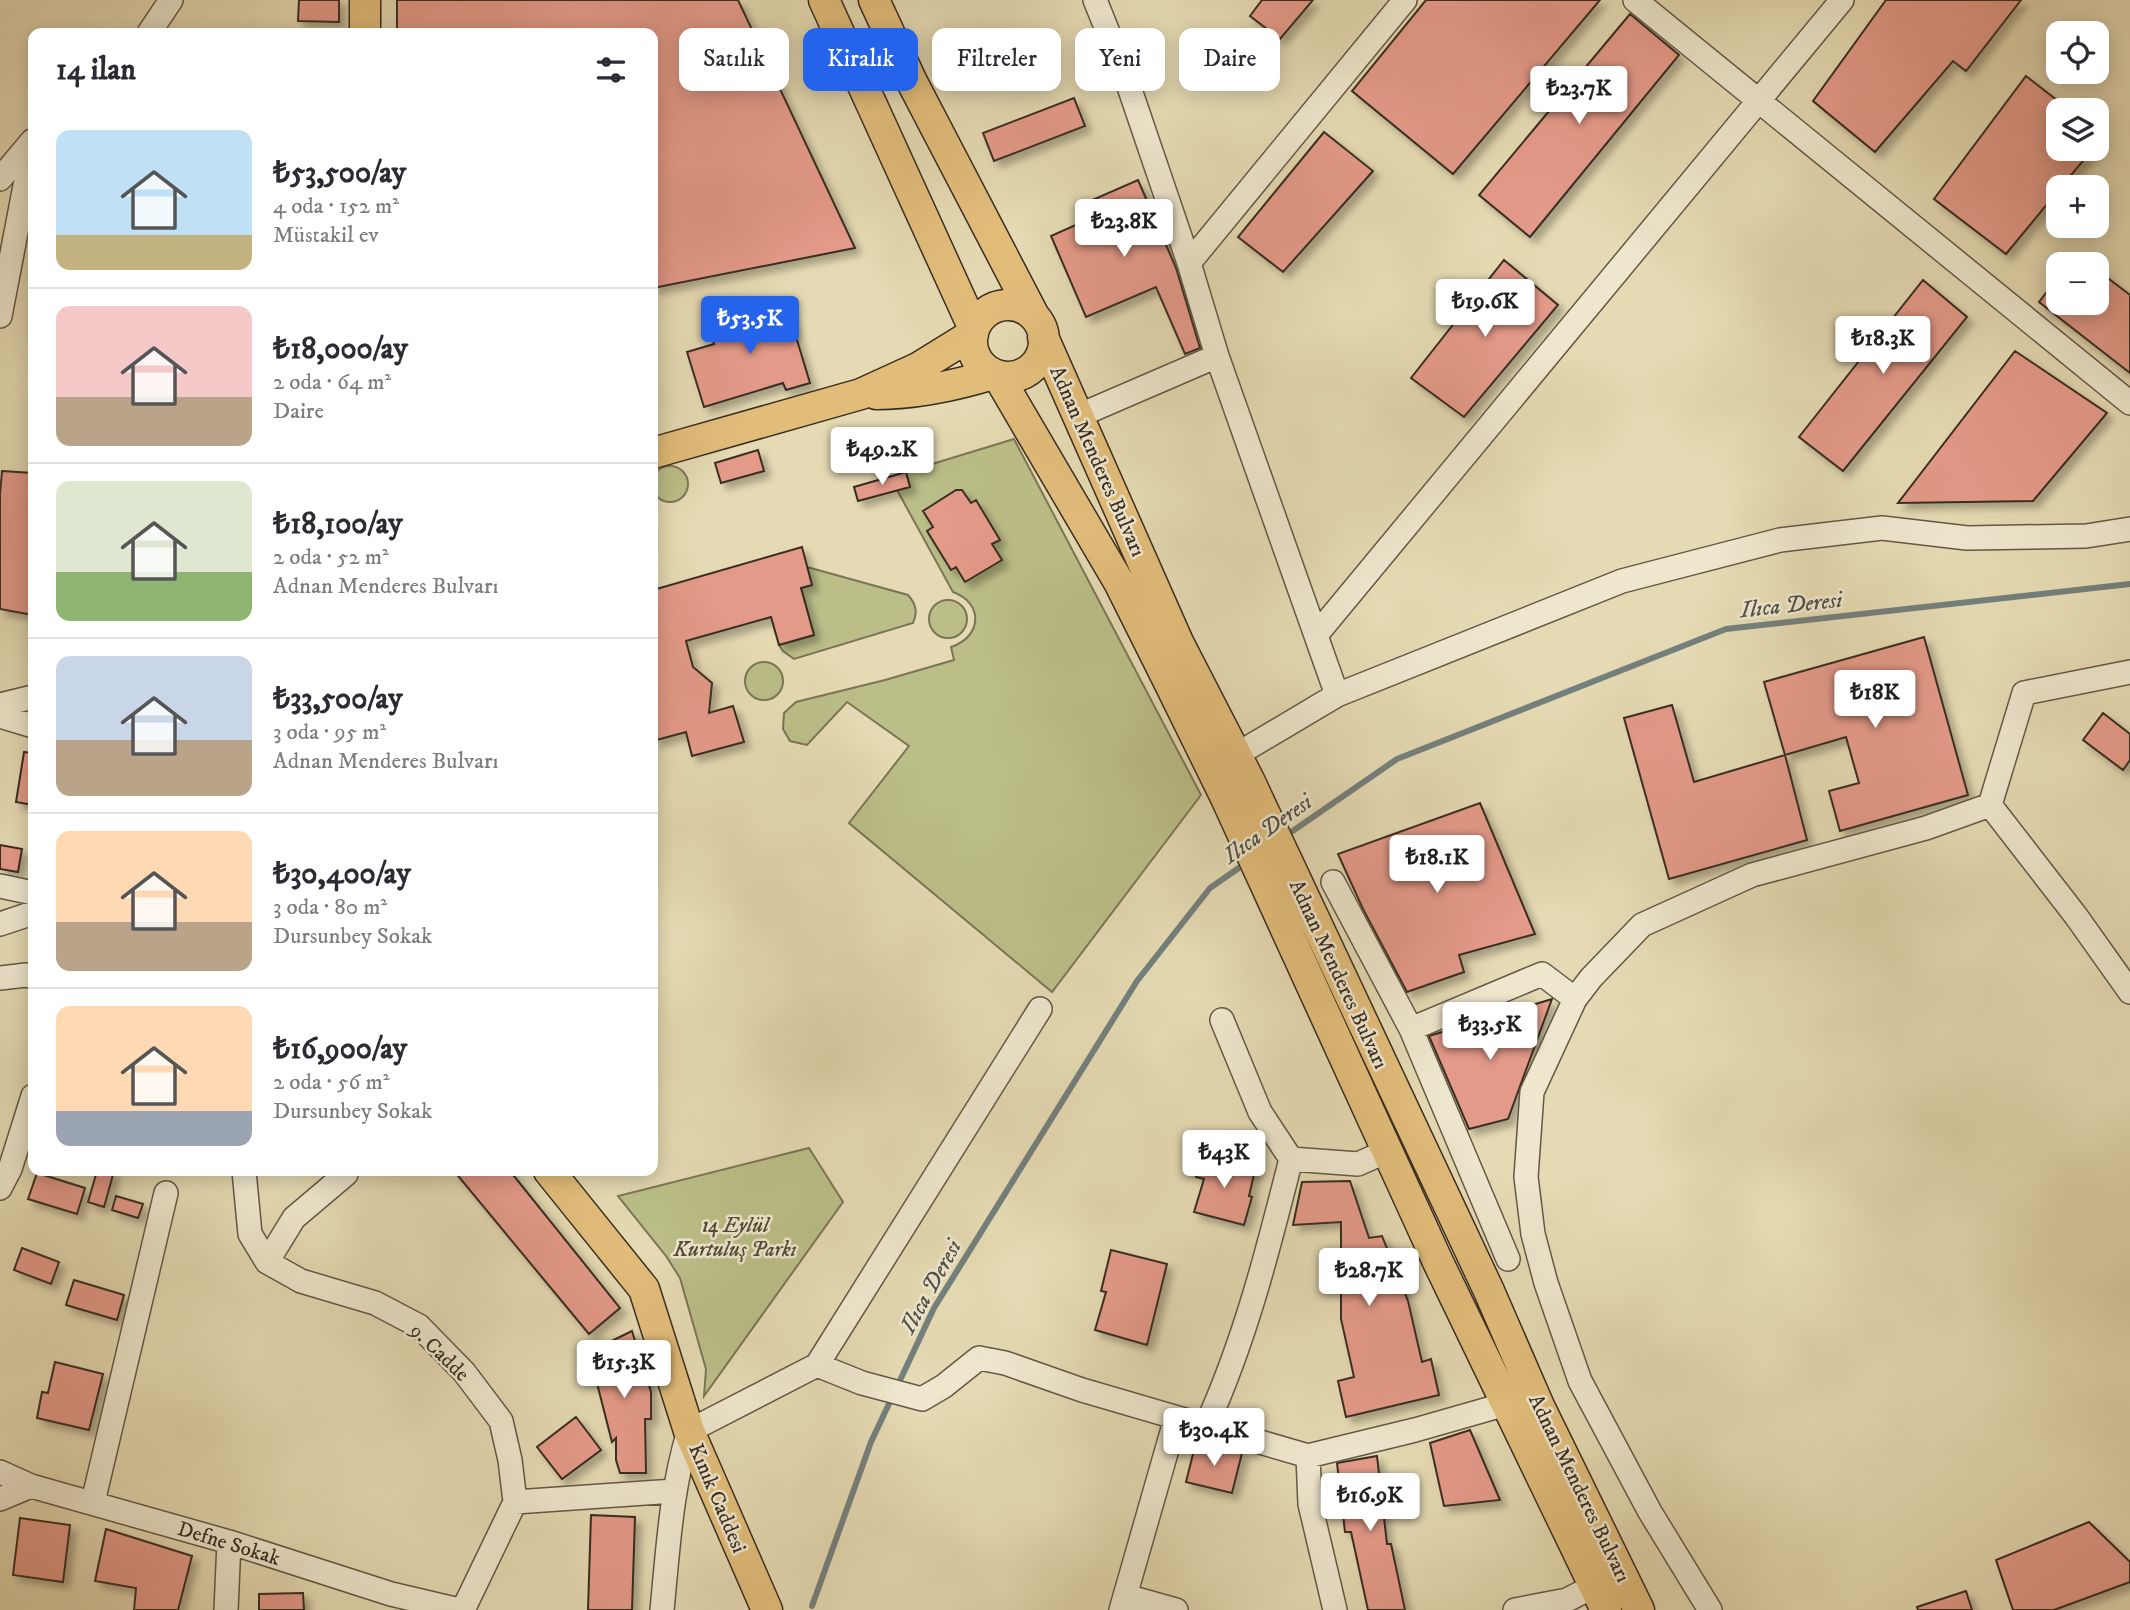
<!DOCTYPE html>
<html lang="tr">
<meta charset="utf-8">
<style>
body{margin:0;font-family:"IM FELL DW Pica",serif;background:#f7f7f7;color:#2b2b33;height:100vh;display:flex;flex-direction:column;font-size:26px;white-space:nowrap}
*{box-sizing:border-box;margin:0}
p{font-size:23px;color:#7c7c81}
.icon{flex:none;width:38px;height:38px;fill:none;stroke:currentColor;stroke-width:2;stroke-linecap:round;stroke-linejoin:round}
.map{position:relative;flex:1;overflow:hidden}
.details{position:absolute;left:28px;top:28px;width:630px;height:1148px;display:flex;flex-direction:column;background:#fff;border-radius:14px;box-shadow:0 4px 18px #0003}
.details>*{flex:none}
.banner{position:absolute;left:679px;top:28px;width:665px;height:63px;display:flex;gap:14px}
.tools{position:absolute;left:2046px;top:21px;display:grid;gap:14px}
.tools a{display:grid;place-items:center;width:63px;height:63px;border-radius:14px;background:#fff;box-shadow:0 4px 18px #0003;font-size:35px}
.price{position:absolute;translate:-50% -60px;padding:0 16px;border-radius:7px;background:#fff;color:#222;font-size:23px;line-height:46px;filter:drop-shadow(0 2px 4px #0008)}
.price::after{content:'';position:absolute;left:50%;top:42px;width:21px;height:16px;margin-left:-10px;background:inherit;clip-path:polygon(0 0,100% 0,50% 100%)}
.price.current{background:#2563eb;color:#fff}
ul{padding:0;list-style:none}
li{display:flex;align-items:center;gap:21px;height:175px;padding:0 28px}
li+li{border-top:2px solid #e1e1e2}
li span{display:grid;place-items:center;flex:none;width:196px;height:140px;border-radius:14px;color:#555}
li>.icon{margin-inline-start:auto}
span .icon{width:84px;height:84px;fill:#fffc;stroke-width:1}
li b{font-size:30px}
h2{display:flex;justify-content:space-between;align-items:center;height:84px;padding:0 28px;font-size:30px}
.pill{padding:0 24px;border-radius:14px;background:#fff;box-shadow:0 4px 18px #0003;font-size:24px;line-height:63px}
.pill.current{background:#2563eb;color:#fff}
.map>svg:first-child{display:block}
</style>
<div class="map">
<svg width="2130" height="1610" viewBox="0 0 2130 1610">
<defs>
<filter id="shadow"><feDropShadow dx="6" dy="6" stdDeviation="3.5" flood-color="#0004"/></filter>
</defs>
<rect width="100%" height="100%" fill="#e5dab3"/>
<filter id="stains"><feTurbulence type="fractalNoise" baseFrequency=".00286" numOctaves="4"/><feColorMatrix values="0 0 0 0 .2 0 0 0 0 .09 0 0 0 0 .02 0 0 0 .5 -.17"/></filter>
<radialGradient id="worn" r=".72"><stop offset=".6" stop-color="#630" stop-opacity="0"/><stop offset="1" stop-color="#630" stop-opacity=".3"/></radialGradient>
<path fill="#bbbe88" stroke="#7a7655" stroke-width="2" d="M 1014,439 L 1201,795 L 1052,992 L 849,823 L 909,746 L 847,702 L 807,745 L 790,741 L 783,729 L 784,713 L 796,702 L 885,680 L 954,660 L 951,647 C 982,637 984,603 953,592 L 897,490 L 910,486 L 906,472 Z
M652 484a18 18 0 1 1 36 0a18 18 0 1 1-36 0Z
M 807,567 L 908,595 C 916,604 918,612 913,623 L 794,659 L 783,651 L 779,645 L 814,635 L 801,588 L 812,585 Z
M929 619a19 19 0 1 1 38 0a19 19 0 1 1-38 0Z
M745 681a19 19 0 1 1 38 0a19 19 0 1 1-38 0Z
M 809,1148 L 843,1202 L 704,1396 L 706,1369 L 680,1278 L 666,1256 L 618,1196 Z"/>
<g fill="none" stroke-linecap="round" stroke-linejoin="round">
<path stroke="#74807d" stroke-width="6" d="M 1284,837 L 1397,759 L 1726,629 L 2130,584
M 812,1606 L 871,1442 L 934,1308 L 1137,981 L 1210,888 L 1246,863"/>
</g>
<path fill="#e49a89" stroke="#392d22" stroke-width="2" filter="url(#shadow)" d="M 299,0 L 339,0 L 339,22 L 298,21 Z
M 397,0 L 738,0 L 855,248 L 653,288 L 653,33 L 397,33 Z
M 1262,0 L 1313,0 L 1280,39 L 1250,16 Z
M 1426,0 L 1600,0 L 1453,174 L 1352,91 Z
M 1886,0 L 2021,0 L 1966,71 L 1953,61 L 1875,152 L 1813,101 Z
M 1630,14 L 1679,55 L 1530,237 L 1479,195 Z
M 2026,76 L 2058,101 L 2058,149 L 2093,149 L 2061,187 L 2058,187 L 2058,191 L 2006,254 L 1934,199 Z
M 1074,98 L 1085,126 L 994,161 L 983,133 Z
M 1324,132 L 1373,171 L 1283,272 L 1238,237 Z
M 1138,180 L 1176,268 L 1200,348 L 1185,354 L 1156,287 L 1086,317 L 1051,236 L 1096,216 L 1090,201 Z
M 1504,260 L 1558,305 L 1464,417 L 1411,378 Z
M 2096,269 L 2130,295 L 2130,373 L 2039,302 L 2058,277 L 2058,303 L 2096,303 Z
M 1923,280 L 1967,317 L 1843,471 L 1799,437 Z
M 784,297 L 810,383 L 786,390 L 783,383 L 704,407 L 687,352 L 714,344 L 709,329 L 763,313 L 761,305 Z
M 2015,351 L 2107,413 L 2033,501 L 1898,503 Z
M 758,450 L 764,471 L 721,483 L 715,463 Z
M 2,471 L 33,473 L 33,615 L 0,609 L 0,494 Z
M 906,472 L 910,487 L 858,501 L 854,487 Z
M 956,490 L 962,490 L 971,503 L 976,500 L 1000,540 L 992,544 L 1002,560 L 965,582 L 956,567 L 951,570 L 927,531 L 933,527 L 923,511 Z
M 802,547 L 812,585 L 801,588 L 814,635 L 779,645 L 771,617 L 686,641 L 693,667 L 712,683 L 709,713 L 733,706 L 744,742 L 692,756 L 686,732 L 653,741 L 653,590 Z
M 1924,637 L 1968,795 L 1840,831 L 1829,791 L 1859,783 L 1846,737 L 1785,755 L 1764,682 Z
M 1672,705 L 1694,782 L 1785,755 L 1807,840 L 1669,879 L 1624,718 Z
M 2103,713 L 2130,734 L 2130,760 L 2123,770 L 2083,740 Z
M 24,752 L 33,753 L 33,805 L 16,802 Z
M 1480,803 L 1535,934 L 1459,955 L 1464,972 L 1407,992 L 1363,909 L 1338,854 Z
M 0,845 L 22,849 L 18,872 L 0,869 Z
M 1552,999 L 1508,1119 L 1469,1129 L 1429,1036 Z
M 1201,1156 L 1255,1170 L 1249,1196 L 1252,1197 L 1244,1225 L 1194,1212 L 1204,1179 L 1196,1177 Z
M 97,1171 L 114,1171 L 104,1207 L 88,1202 Z
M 454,1171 L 510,1171 L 620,1308 L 589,1334 Z
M 37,1173 L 85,1188 L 77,1214 L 28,1199 Z
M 1350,1181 L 1369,1238 L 1382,1236 L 1408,1301 L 1422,1362 L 1431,1359 L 1439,1395 L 1346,1417 L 1338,1381 L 1354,1377 L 1341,1319 L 1341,1222 L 1293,1225 L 1302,1182 Z
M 116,1196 L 143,1204 L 138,1218 L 112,1210 Z
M 22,1248 L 59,1262 L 51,1284 L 14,1270 Z
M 1111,1250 L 1167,1264 L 1147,1345 L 1095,1330 L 1106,1292 L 1101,1291 Z
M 74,1280 L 124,1295 L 117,1320 L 66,1305 Z
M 632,1331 L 651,1392 L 651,1419 L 645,1419 L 646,1473 L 620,1473 L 616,1460 L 616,1438 L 612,1442 L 589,1352 Z
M 55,1362 L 103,1374 L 89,1430 L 37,1418 L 42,1392 L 48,1393 Z
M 576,1417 L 601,1450 L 562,1479 L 537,1447 Z
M 1470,1430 L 1500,1500 L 1444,1506 L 1430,1443 Z
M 1196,1442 L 1242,1453 L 1232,1493 L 1186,1482 Z
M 1377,1456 L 1387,1544 L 1391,1544 L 1405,1610 L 1368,1610 L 1351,1532 L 1345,1532 L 1337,1463 Z
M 591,1515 L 635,1517 L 632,1610 L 588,1610 Z
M 20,1518 L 70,1525 L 63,1582 L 13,1575 Z
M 2089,1522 L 2130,1562 L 2130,1582 L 2054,1610 L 2013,1610 L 1996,1560 Z
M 106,1529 L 192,1556 L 178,1610 L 134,1610 L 136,1588 L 95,1581 Z
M 1966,1591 L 1972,1610 L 1918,1610 L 1917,1607 Z
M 303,1593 L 304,1610 L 259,1610 L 259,1594 Z"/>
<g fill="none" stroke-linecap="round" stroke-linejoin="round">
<g stroke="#645846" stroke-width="26">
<path id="minor" d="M 1095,0 L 1124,72 L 1189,263
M 1635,0 L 2130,403
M 149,33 L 171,0
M 0,179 L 32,141
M 0,316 L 33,144
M 1217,356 L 1189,263 L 1405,0
M 1078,416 L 1217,356 L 1337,695
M 1317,634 L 1842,0
M 0,705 L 33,697
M 0,716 L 33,726
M 1236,755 L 1337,695 L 1622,581 L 1780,540 L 1882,528 L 1967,538 L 2086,536 L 2130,529
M 1990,805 L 2024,693 L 2130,672
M 1333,882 L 1411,1029 L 1508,1259
M 0,886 L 33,893
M 0,924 L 33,913
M 0,978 L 26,975 L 33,977
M 1411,1029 L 1542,974 L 1575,999
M 1291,1159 L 1358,1164 L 1387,1151
M 244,1171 L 250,1234 L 267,1262 L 301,1281 L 375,1303 L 419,1326 L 464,1372 L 501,1421 L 510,1460 L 515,1502 L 463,1610
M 0,1188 L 10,1169 L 33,1096
M 267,1262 L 294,1218 L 346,1174
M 817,1365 L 862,1383 L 922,1399 L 944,1386 L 979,1358 L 1005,1363 L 1082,1390 L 1308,1456
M 1206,1426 C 1245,1341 1268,1250 1291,1159 L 1260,1112 L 1222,1020
M 0,1472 L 31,1486 L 229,1542 L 391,1594 L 459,1610
M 0,1499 L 31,1486
M 93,1502 L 166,1193
M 515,1502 L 674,1491
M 1126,1596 L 1176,1610
M 226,1610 L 229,1542
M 662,1610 C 668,1550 671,1489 689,1431 L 817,1365 L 1040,1009
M 1121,1610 L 1176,1418
M 1335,1610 L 1310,1504 L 1308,1456 L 1415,1430 L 1506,1404
M 1515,1610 L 1567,1600 L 1594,1586
M 1710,1610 L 1650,1512 L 1580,1381 L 1546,1283 L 1533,1234 L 1526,1177 L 1532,1092 L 1575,999 L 1591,978 L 1642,925 L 1752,875 L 1926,828 L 1990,805 L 2076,916 L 2130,992"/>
</g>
<g stroke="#392d22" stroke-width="33">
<path id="major" d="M 365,0 L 365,33
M 824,0 L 974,329
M 874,0 L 912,82 L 1034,316
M972 341a36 36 0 1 1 72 0a36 36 0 1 1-72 0Z
M 1043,337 L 1178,642 L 1249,780 L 1489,1291 L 1539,1406 L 1639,1610
M 998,376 L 1120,584 L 1169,682 L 1226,798 L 1438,1262 L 1606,1610
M 876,394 C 917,394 954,386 993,374
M 653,453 L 861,394 L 918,368 L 973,334
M 549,1171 L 644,1289 L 689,1431 L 767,1610"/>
</g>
<use href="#minor" stroke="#eee7ce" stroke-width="23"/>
<use href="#major" stroke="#e2bd7a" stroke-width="30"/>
</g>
<g text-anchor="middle" stroke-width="5" stroke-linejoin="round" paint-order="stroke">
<g font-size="21" fill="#392d22" stroke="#eee7ce">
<text transform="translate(1098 461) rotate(66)" y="7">Adnan Menderes Bulvarı</text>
<text transform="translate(1339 974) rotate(65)" y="7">Adnan Menderes Bulvarı</text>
<text transform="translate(440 1352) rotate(44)" y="7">9. Cadde</text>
<text transform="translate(1580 1488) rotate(64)" y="7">Adnan Menderes Bulvarı</text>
<text transform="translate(718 1498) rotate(67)" y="7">Kınık Caddesi</text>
<text transform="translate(229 1543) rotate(17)" y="7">Defne Sokak</text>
</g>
<g font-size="21" font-style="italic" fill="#534a36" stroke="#eee7ce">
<text x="735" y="1232">14 Eylül<tspan x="735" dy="24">Kurtuluş Parkı</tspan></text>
</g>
<g font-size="23" font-style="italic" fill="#525048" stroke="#eee7ce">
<text transform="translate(1791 604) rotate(-6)" y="8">Ilıca Deresi</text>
<text transform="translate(1267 828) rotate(-35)" y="8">Ilıca Deresi</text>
<text transform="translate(930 1286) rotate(-61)" y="8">Ilıca Deresi</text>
</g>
</g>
<rect width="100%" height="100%" filter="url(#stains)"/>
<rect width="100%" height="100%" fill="url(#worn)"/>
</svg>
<div class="tools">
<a><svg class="icon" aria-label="locate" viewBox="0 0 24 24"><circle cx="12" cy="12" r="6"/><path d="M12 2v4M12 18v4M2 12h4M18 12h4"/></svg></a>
<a><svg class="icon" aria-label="layers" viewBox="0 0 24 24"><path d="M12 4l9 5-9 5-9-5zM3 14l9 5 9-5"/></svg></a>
<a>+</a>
<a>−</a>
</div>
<b class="price" style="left:1579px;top:126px">₺23.7K</b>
<b class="price" style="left:1124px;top:259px">₺23.8K</b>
<b class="price" style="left:1485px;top:339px">₺19.6K</b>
<b class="price current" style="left:750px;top:356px">₺53.5K</b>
<b class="price" style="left:1883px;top:376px">₺18.3K</b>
<b class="price" style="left:882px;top:487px">₺49.2K</b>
<b class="price" style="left:1875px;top:730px">₺18K</b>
<b class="price" style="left:1437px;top:895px">₺18.1K</b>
<b class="price" style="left:1490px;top:1062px">₺33.5K</b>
<b class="price" style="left:1224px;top:1190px">₺43K</b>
<b class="price" style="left:1369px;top:1308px">₺28.7K</b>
<b class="price" style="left:624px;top:1400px">₺15.3K</b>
<b class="price" style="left:1214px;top:1468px">₺30.4K</b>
<b class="price" style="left:1370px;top:1533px">₺16.9K</b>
<div class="banner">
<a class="pill">Satılık</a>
<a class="pill current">Kiralık</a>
<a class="pill">Filtreler</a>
<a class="pill">Yeni</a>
<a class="pill">Daire</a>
</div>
<section class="details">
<h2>14 ilan<svg class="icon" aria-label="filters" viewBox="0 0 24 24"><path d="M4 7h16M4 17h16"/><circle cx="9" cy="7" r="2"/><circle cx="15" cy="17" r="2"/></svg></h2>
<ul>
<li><span style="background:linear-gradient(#bfe0f5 75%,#c2b280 0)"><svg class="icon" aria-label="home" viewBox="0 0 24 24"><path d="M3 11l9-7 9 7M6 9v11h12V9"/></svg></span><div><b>₺53,500/ay</b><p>4 oda · 152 m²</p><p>Müstakil ev</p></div></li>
<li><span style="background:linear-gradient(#f6c9c9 65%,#b9a48a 0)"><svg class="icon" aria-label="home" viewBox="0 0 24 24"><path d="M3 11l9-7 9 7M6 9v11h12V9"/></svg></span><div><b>₺18,000/ay</b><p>2 oda · 64 m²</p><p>Daire</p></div></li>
<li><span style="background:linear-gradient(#dfe7d0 65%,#8fb573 0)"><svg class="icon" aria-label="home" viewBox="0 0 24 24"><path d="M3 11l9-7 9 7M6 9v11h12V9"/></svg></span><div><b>₺18,100/ay</b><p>2 oda · 52 m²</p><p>Adnan Menderes Bulvarı</p></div></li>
<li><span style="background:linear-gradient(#c9d6e8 60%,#b9a48a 0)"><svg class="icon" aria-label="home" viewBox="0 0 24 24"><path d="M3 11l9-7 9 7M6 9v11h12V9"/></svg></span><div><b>₺33,500/ay</b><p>3 oda · 95 m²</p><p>Adnan Menderes Bulvarı</p></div></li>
<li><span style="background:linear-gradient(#ffd9b3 65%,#b9a48a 0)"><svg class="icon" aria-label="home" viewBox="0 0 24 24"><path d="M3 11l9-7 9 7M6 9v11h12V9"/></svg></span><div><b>₺30,400/ay</b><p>3 oda · 80 m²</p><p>Dursunbey Sokak</p></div></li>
<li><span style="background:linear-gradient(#ffd9b3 75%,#9aa5b1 0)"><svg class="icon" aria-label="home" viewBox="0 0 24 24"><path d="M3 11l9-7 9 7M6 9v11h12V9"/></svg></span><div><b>₺16,900/ay</b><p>2 oda · 56 m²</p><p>Dursunbey Sokak</p></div></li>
</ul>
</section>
</div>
